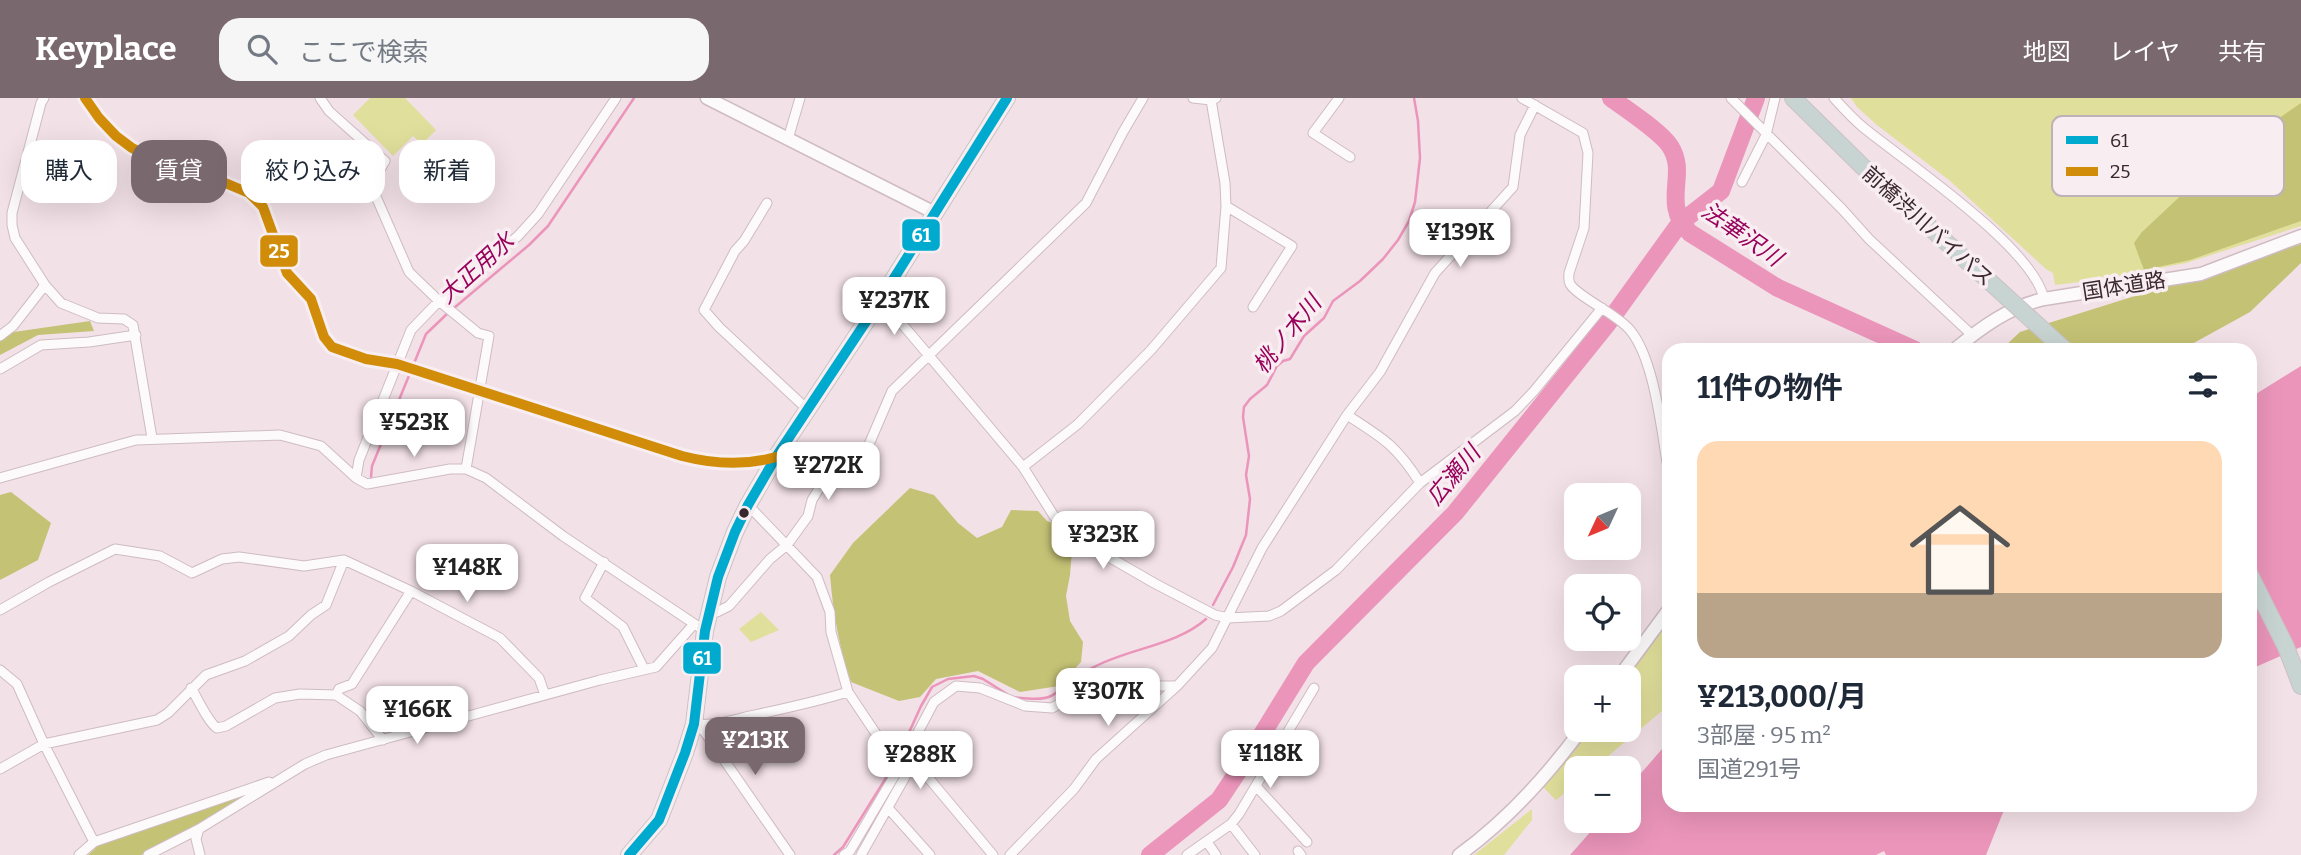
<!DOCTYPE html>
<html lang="ja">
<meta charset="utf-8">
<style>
body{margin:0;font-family:Bitter,"Noto Sans JP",serif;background:#f6f6f7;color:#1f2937;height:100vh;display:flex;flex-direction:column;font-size:26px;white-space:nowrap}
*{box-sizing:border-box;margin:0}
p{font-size:23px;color:#747a83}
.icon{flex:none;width:38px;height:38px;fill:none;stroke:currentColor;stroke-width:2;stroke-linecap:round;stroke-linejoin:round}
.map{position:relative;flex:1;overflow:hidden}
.drawer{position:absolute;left:1662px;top:245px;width:595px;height:469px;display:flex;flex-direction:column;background:#fff;border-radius:21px;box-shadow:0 7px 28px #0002}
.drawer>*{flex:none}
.guide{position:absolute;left:21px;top:42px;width:665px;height:63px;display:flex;gap:14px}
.needle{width:46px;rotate:226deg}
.fabs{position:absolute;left:1564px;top:385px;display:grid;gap:14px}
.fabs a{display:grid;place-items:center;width:77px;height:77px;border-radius:14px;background:#fff;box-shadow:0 7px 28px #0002;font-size:35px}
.price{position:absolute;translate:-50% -60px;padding:0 16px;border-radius:14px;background:#fff;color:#222;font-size:23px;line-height:46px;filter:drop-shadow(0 2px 4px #0008)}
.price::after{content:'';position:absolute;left:50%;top:42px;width:21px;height:16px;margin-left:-10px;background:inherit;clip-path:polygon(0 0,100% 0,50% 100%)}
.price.on{background:#7a686f;color:#fff}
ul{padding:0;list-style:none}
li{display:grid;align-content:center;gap:14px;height:371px;padding:0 35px}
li+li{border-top:2px solid #e0e1e3}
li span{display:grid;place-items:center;height:217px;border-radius:21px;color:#555}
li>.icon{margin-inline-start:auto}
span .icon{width:126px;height:126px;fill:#fffc;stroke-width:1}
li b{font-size:30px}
h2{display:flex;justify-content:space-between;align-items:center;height:84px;padding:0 35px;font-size:30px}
.pill{padding:0 24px;border-radius:21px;background:#fff;box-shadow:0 7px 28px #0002;font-size:24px;line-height:63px}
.pill.on{background:#7a686f;color:#fff}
header{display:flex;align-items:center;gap:42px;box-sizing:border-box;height:98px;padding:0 35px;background:#7a686f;color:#fff}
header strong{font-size:33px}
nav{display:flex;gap:38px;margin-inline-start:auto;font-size:24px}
.search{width:490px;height:63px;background:#f6f6f7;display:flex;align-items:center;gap:18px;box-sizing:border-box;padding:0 24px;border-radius:21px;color:#747a83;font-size:26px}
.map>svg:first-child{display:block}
</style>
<header>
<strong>Keyplace</strong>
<div class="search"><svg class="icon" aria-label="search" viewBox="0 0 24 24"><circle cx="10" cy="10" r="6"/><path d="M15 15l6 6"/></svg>ここで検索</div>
<nav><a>地図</a><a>レイヤ</a><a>共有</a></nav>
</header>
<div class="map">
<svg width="2301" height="757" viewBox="0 0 2301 757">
<rect width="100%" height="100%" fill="#f2e1e7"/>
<path fill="#e0df9b" d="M 370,0 L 405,0 L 436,32 L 422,46 L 413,38 L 393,58 L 353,17 Z
M 1851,0 L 2301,0 L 2301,128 L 2186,165 L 2095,182 L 2055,187 L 2053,175 L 2046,171 L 1949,82 L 1877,27 L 1857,9 Z
M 761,514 L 779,532 L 751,544 L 739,531 Z
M 1669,519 L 1669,607 L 1594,670 L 1577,670 L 1577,685 L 1556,702 L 1542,688 L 1590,632 L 1629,632 L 1629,579 L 1628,579 Z
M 1532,711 L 1532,722 L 1504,757 L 1474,757 Z"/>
<path fill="#c4c275" d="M 2301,5 L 2301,123 L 2190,162 L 2144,172 L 2134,145 L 2142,134 L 2221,60 Z
M 2301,146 L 2301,165 L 2250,214 L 2181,252 L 2006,252 L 2005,248 L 2020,234 Z
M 90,223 L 94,233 L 38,237 L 0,257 L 0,236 Z
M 910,390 L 934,397 L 958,425 L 977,440 L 1002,429 L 1011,412 L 1038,413 L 1047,423 L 1063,428 L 1064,444 L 1072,452 L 1070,477 L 1066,498 L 1070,523 L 1083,544 L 1081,564 L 1059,588 L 1020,594 L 978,573 L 936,581 L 920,599 L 899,603 L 851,584 C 839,549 833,514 830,477 L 853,445 Z
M 11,394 L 51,425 L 38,462 L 0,482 L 0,397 Z
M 250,693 L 197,728 L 141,757 L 88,757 L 101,745 Z"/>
<path fill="#eb95ba" d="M 2301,268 L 2301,549 L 2251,571 L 2251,299 Z
M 1669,643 L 1670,707 L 2006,707 L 1986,757 L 1886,757 L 1884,753 L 1876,757 L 1570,757 L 1600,723 L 1629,723 L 1629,689 Z"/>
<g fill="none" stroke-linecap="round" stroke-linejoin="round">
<path stroke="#eb95ba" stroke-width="2.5" d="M 454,210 L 529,147 L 548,128 L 634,0
M 371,379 L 372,368 L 426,236 L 449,214
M 1213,507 L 1233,469 L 1246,437 L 1250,401 L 1246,377 L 1249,358 L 1243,319 L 1244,309 L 1250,301 L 1267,287 L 1277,268 L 1283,263 L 1290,261 L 1304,238 L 1324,220 L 1333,203 L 1360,183 L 1383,161 L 1398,142 L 1409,123 L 1415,104 L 1420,60 L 1418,23 L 1414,0
M 1012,599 C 1024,600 1040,603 1051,598 C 1058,595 1065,586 1072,581 C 1079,576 1088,572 1096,568 C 1131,550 1177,547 1206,521
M 897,661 L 921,608 L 932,589 L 948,581 L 974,578 L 983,581 L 1007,596
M 834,757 L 843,749 L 894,667"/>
<path stroke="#eb95ba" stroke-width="18" d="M 1611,0 C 1627,12 1660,33 1670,48 C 1689,77 1660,104 1690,135 L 1778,190 L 1915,252
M 1150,757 L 1219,702 L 1253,651 L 1306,565 L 1455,415 L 1608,225 L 1680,125 L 1721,93 L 1756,0"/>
<g stroke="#cebcc2" stroke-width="11">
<path id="street" d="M 44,0 L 41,5 L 12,115 L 12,127 L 15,140 L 45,187 L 61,205 L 98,220 L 124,221 L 133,227 L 152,340
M 85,0 L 99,20 L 116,38 L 132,50 L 155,61 L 211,79 L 249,95 L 263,109 L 287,175 L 311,201 L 324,239 L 332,249 L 366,261 L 397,266 L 682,358 C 713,366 744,368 775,359
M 320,0 L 329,13 L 385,63 L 374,82 L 374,94 L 409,174 L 439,203 L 478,235 L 489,238 L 466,371
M 1193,0 L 1211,2 L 1216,0
M 1339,0 L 1313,35 L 1350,59
M 1522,0 L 1583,35 L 1588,55 L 1584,130 L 1569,175 C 1569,179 1568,182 1570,186 C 1578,199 1617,216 1630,232 C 1656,263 1662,340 1670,382
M 1731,0 L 1842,111 L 1869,141 L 1972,237
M 1834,0 C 1843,10 1853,21 1864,30 C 1906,64 2034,150 2044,201
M 788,41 L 800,0
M 1742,84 L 1766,37 L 1775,0
M 767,105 L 744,143 L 735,153 L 704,212 L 719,229 L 807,311
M 1226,108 L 1292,148 L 1253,209
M 881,201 L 1023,369 L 1078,326 L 1151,252 L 1221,170 L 1226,108 L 1225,85 L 1211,2
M 0,238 L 13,228 L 45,187
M 0,271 L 41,247 L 89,244 L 136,237
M 1347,317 C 1383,340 1397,348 1420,385
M 1023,369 L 1054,418 L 1076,440 L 1154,485 L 1215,517 L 1228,520 L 1269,518 L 1281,513 L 1336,472 L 1420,385 L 1515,313 L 1534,293 L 1602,210
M 0,380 L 136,342 L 280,337 L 321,348 L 356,380 L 367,386 L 450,371 L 466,371 L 486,380 L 563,438 L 705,533
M 356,380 L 359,362 L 411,232 L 439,203 L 518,138 L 538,116 L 616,0
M 748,407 L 817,479 L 830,514 L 831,534 L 848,594 L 899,670
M 604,464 L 585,500 L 623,529 L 644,571
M 0,512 L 49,484 L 115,451 L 160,458 L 192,475 L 222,461 L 239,459 L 304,468 L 344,462 L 411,493 L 500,540 L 539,580 L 545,597
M 709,515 L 717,514 L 729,508 L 770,461 L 787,447 L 808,418 L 812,402 L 820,389 L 867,351 L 892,293 L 1086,105 L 1123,34 L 1143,0
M 0,572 L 17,586 L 44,646 L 94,744
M 191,590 C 198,601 208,624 217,630 L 226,628 L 275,600 L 300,596 L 336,597 L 360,613 L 383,642
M 336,597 L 339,591 L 352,586 L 411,493
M 694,626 L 704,633 L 790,757
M 696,626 C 714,628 733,622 750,618 C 783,611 815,604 848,594
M 0,671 L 44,646 L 157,622 L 168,615 L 206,577 L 245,563 L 289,538 L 311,517 L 326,507 L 344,462
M 1256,688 L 1307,744
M 888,710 L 930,757
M 1231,726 L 1255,757
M 199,731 L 196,741 L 200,757
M 1207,744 L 1216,757
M 1298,753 L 1301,757
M 79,757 L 94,744 L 269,684
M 148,757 L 199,731 L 305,666 L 326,657 L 600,582 L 656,569 L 694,526
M 844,757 L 850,753 L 899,670 L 934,604 L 956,588 L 980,590 L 1025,608 L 1052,610 L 1078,595 L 1111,588 L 1177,588
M 861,757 L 910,670 L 921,671 L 993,757
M 1010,757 L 1074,691 L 1096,661 L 1177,588 L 1212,550 L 1262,450 L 1347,317 L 1380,274 L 1435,175 L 1513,89 L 1520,37 L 1535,7
M 1187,757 L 1231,726 L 1239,716 L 1314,590"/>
</g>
<g stroke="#cebcc2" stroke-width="15">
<path id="secondary" d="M 707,0 L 935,115
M 1954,252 C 1982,229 2009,209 2044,201 L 2201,176 L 2301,138
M 1619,579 L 1670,510
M 1459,757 C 1506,723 1547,678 1581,632"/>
</g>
<g stroke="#cbc1c4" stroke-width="18">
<path id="highway" d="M 1793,0 L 1862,68 L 1999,192
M 2250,477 L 2286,549 L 2301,588
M 629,757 L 659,722 L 685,655 L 694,626 L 705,533 L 718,479 L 735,434 L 748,407 L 776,359 L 881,201 L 1007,0"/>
</g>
<use href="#street" stroke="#fdfafb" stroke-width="9"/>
<use href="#secondary" stroke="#fdfafb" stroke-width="12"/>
<use href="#highway" stroke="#c8d4d2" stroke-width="16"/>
<g stroke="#cbc1c4" stroke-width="18" stroke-linecap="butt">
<path id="highway-bridge" d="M 1999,192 L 2065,252"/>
</g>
<use href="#highway-bridge" stroke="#c8d4d2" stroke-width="16"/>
<g stroke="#f8eef2" stroke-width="16">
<path id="bus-1" d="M 629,757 L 659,722 L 685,655 L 694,626 L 705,533 L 718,479 L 735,434 L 748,407 L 776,359 L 881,201 L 1007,0"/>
</g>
<g stroke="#f8eef2" stroke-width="16">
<path id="bus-2" d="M 85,0 L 99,20 L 116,38 L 132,50 L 155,61 L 211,79 L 249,95 L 263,109 L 287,175 L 311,201 L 324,239 L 332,249 L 366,261 L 397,266 L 682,358 C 713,366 744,368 776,359"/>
</g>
<use href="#bus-1" stroke="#00a9ce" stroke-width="10"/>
<use href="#bus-2" stroke="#d18d09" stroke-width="10"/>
</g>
<circle fill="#3a272e" stroke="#f8eef2" stroke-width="2.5" cx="744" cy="415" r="6"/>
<g text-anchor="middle" stroke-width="7" stroke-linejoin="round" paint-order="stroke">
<g font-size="21" fill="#3a272e" stroke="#f8eef2">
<text transform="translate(1928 128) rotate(42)" y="7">前橋渋川バイパス</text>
<text transform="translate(2124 188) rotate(-9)" y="7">国体道路</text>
</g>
<g font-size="23" font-style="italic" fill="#98025b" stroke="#f8eef2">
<text transform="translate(1742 136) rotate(35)" y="8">法華沢川</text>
<text transform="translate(476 170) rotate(-42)" y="8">大正用水</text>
<text transform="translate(1287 236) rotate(-51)" y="8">桃ノ木川</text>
<text transform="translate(1453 377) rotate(-50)" y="8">広瀬川</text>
</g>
</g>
<rect x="2052" y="18" width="232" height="80" rx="10" fill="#f8eef2" stroke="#bfb2b7" stroke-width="2"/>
<rect x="2066" y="38" width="32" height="8" fill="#00a9ce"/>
<rect x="2066" y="69" width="32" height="9" fill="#d18d09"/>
<g font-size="19" fill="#3a272e">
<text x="2110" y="49">61</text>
<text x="2110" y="80">25</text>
</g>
<g stroke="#f8eef2" stroke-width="2.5">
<rect x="901" y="120" width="40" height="34" rx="7" fill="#00a9ce"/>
<rect x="259" y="136" width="40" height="34" rx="7" fill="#d18d09"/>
<rect x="682" y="543" width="40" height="34" rx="7" fill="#00a9ce"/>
</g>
<g font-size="19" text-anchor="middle" font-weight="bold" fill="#fff">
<text x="921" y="144">61</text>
<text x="279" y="160">25</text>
<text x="702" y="567">61</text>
</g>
</svg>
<div class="fabs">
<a><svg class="needle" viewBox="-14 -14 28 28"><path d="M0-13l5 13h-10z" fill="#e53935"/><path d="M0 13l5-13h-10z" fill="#747a83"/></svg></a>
<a><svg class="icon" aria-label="locate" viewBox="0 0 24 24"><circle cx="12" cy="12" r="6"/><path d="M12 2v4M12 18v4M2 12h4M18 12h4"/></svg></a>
<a>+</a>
<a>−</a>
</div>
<b class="price" style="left:1460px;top:171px">¥139K</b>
<b class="price" style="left:894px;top:239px">¥237K</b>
<b class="price" style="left:414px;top:361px">¥523K</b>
<b class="price" style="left:828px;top:404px">¥272K</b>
<b class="price" style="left:1103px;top:473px">¥323K</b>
<b class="price" style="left:467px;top:506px">¥148K</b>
<b class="price" style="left:1108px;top:630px">¥307K</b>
<b class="price" style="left:417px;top:648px">¥166K</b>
<b class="price on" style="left:755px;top:679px">¥213K</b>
<b class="price" style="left:1270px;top:692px">¥118K</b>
<b class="price" style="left:920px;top:693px">¥288K</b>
<div class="guide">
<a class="pill">購入</a>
<a class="pill on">賃貸</a>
<a class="pill">絞り込み</a>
<a class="pill">新着</a>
</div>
<section class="drawer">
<h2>11件の物件<svg class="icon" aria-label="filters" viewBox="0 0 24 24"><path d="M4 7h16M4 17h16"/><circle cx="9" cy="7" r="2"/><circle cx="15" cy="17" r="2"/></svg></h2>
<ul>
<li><span style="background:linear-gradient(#ffd9b3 70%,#b9a48a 0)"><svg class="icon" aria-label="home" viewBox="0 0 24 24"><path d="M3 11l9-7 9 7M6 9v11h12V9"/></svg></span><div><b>¥213,000/月</b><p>3部屋 · 95 m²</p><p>国道291号</p></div></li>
</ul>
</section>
</div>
